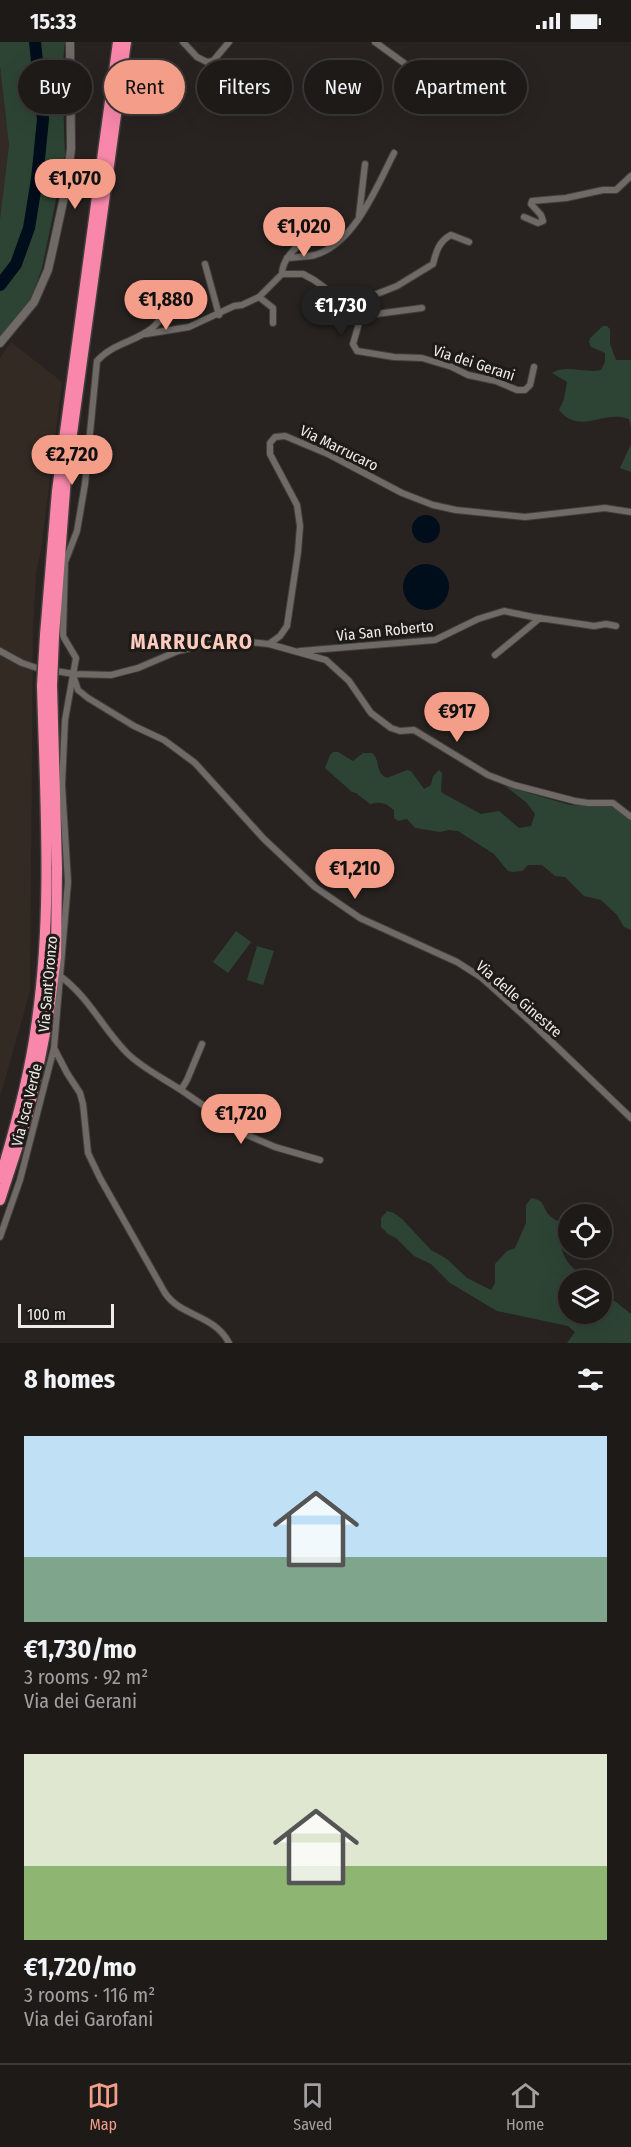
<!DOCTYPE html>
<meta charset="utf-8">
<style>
body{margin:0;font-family:"Fira Sans Condensed",sans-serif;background:#262321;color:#f1f3f6;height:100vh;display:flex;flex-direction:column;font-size:22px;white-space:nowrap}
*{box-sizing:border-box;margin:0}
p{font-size:20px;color:#a1a1a2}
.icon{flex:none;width:33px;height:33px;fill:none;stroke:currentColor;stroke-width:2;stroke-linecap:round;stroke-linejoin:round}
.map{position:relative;height:1301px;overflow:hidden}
.details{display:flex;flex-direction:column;background:#1e1a18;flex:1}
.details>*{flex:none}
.banner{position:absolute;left:18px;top:18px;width:596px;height:54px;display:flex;gap:12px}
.buttons{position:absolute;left:558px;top:1162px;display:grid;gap:12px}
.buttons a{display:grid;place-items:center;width:54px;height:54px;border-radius:50%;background:#1e1a18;box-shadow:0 6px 24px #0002,0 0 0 2px #3c3837;font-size:30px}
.scale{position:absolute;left:18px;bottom:15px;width:96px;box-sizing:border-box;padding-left:6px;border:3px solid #eeebe9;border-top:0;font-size:16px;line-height:21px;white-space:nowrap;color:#eeebe9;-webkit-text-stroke:4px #1e1a17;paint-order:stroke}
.price{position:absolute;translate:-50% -51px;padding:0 14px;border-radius:21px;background:#f49e89;color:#111;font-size:20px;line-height:39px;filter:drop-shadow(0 2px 3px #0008)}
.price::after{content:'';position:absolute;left:50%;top:36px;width:18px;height:14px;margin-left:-9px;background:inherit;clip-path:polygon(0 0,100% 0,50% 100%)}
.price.on{background:#222;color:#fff}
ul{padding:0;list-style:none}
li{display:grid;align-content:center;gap:12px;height:318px;padding:0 24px}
li span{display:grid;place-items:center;height:186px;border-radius:0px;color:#555}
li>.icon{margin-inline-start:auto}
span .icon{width:108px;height:108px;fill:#fffc;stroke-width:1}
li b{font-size:26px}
h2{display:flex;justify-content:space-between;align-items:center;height:72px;padding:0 24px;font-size:26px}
.tag{padding:0 21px;border-radius:27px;background:#1e1a18;box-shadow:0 6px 24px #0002,0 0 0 2px #3c3837;font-size:21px;line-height:54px}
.tag.on{background:#f49e89;color:#111}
.status{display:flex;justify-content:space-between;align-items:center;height:42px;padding:0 30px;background:#1e1a18;direction:ltr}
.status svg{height:16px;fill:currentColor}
.dock{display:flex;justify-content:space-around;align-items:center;height:84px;border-top:2px solid #3c3837;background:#1e1a18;font-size:16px;color:#a1a1a2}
.dock a{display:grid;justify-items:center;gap:3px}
.dock .on{color:#f49e89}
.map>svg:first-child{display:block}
</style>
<div class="status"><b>15:33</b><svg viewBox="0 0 49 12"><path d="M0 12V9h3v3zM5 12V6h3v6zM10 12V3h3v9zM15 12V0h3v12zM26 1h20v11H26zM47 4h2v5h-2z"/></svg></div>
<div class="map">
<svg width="631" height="1301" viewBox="0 0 631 1301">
<rect width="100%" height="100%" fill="#282320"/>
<path fill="#332a23" d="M 0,24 L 9,103 L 0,177 Z
M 11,300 L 62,340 L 41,508 L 36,530 L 33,587 L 30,949 L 0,1055 L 0,316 Z"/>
<path fill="#2d4435" d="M 0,0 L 65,0 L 62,30 L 65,114 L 42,226 L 31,257 L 0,294 L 0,177 L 9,103 L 0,24 Z
M 603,284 L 607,284 L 610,287 L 610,302 L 616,318 L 631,318 L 631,386 L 629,377 C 603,367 580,394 559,368 L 564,357 L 567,340 L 552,331 C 566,322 586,332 601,328 L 605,320 L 605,311 L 591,305 L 589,300 L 590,296 Z
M 631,402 L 631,430 L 620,426 Z
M 333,710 L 338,710 L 353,719 L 363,711 L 372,711 C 381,718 374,730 387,736 L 407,728 L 411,729 L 424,747 L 431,743 L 433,734 L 439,728 L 442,731 L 441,749 L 444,752 L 481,772 L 499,769 L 519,786 L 531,784 L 535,772 L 527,761 L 505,744 L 570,763 L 614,765 L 622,769 L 631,779 L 631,888 L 624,885 L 617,873 L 601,858 L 584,854 L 565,835 L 555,834 L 542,823 L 528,823 L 522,829 L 513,830 L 508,829 L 494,812 L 458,789 L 448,788 L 440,790 L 415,786 L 407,777 L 398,779 L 394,776 L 394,768 C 386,761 380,759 370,762 L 356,751 L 352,750 L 325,726 L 330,713 Z
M 236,889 L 251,900 L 228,931 L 213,920 Z
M 257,904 L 274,909 L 263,943 L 247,938 Z
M 531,1156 C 546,1159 541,1163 549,1173 C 552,1176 559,1180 563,1182 C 558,1210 563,1218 584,1236 L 589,1230 L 597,1234 L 597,1239 L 568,1239 L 568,1272 L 602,1272 L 602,1251 L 616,1260 L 631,1272 L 631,1301 L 567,1301 L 575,1290 L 568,1284 L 497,1269 L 450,1241 L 431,1222 L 414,1214 L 396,1196 L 388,1192 L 381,1185 L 381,1176 L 387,1169 L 394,1171 L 402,1177 L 431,1208 L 447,1217 L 467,1236 L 491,1248 L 495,1241 L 495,1222 L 507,1209 L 515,1206 L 526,1181 L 526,1163 Z"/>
<path fill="#000d1b" d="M412 487a14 14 0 1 1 28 0a14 14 0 1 1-28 0Z
M403 545a23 23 0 1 1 46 0a23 23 0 1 1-46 0Z"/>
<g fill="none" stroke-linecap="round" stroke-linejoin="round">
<path stroke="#000d1b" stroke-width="12" d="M 0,243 L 16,222 L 29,186 L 37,137 L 43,77 L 35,0"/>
<g stroke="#413e3b" stroke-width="8">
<path id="minor" d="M 183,0 L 197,15 L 207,20 L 213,19 L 229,0
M 375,0 L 404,21 L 420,42
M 359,174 L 365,122
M 524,175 L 538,181 L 543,179 L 541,173 L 531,162 L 532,159 L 566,156 L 603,148 L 616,148 L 631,134
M 287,216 C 296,215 307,215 315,213 C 355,201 377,144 394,111
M 205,222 L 219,273
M 282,232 C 282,216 298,204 309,193
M 259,255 L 273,266 L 273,281
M 354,261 L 397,244 L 433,222 C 436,210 439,199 451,193 L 469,200
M 170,264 C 164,271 159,281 151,287 C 134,300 112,302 97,319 L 85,442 L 77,489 L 65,520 L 63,594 L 76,616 L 65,678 L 62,743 L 68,840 L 54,1006 L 67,1031 L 80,1051 L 83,1062 L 88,1111 L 100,1136 L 165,1251 C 181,1275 214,1272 229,1301
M 361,274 L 422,266
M 146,292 L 189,285 L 234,264 L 242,263 L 259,255 L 282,232 L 303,232 L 314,238 L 332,251 L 354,261 L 361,274 L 353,302 L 357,309 L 394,315 L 422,316 L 452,325 L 468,333 L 496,339 L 517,348 L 525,348 L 530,343 L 534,325
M 269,602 L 280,594 L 287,584 L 298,510 L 300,484 L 297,463 L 270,412 L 270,401 L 275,395 L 285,394 L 328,412 L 402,451 L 433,463 L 456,468 L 525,475 L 605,466 L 631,470
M 0,609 L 22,621 L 37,626 L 74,632 L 111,633 L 138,626 L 178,609 L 202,603 L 250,600 L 269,602 L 326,618 L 349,639 L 371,671 L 391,686 L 400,689 L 414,688 L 488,733 L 514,743 L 575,759 L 588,761 L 613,761 L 631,775
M 300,609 L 435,598 L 478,577 L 504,569 L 533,575 L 594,584 L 606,582 L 616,584
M 495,613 L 540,576
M 74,636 L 78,648 L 88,656 L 134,684 L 164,698 L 195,721 L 264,797 L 315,845 L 360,876 L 457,920 L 482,936 L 532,981 L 631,1076
M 60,934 C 89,955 103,987 127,1011 C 142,1026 163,1036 181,1048 L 187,1038 L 202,1002
M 181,1048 L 245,1092 L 275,1105 L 320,1118
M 0,1195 L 20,1138 L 54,1006"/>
</g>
<g stroke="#413e3b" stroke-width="10">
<path id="tertiary" d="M 0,301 L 34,260 L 48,228 L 53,206 L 66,146 L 71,107 L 70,0"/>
</g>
<g stroke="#413e3b" stroke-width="13">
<path id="motorway" d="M 45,593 L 57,449 L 118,0
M 54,594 L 66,435 L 126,0
M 0,1136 C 15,1087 29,1037 36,985 C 53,873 45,757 42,643
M 0,1158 L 27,1076 L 36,1037 L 48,976 L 56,915 L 57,826 L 52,643"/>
</g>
<use href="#minor" stroke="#6f6a66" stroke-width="6"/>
<use href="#tertiary" stroke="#6f6a66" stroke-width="8"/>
<use href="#motorway" stroke="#f887ab" stroke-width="10"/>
<g stroke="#413e3b" stroke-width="13" stroke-linecap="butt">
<path id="motorway-bridge" d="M 42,643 L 45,593
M 52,643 L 54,594"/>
</g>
<use href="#motorway-bridge" stroke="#f887ab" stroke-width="10"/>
</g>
<g text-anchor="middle" stroke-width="6" stroke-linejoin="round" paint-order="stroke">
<g font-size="15" fill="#eeebe9" stroke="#1e1a17">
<text transform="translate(474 321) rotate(18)" y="5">Via dei Gerani</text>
<text transform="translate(339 406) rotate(26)" y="5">Via Marrucaro</text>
<text transform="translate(385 589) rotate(-6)" y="5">Via San Roberto</text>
<text transform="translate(48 942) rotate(-85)" y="5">Via Sant'Oronzo</text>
<text transform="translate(519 957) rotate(41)" y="5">Via delle Ginestre</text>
<text transform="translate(27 1063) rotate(-76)" y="5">Via Isca Verde</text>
</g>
<g font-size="21" font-weight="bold" letter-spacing="1.5" fill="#feccbf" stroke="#1e1a17">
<text x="192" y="607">MARRUCARO</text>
</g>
</g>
</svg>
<div class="buttons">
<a><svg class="icon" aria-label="locate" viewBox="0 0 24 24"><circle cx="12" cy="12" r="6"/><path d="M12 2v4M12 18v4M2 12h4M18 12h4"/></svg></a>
<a><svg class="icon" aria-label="layers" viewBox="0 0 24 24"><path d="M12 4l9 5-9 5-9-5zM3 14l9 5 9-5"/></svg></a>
</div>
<div class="scale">100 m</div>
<b class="price" style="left:75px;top:168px">€1,070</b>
<b class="price" style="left:304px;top:216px">€1,020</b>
<b class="price" style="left:166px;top:289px">€1,880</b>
<b class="price on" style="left:341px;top:295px">€1,730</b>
<b class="price" style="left:72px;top:444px">€2,720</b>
<b class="price" style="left:457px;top:701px">€917</b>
<b class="price" style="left:355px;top:858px">€1,210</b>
<b class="price" style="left:241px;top:1103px">€1,720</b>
<div class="banner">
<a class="tag">Buy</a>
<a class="tag on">Rent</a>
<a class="tag">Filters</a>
<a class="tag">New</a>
<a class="tag">Apartment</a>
</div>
</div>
<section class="details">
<h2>8 homes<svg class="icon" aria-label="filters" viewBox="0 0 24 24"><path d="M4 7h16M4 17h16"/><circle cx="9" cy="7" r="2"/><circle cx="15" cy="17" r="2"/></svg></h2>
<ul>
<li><span style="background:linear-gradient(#bfe0f5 65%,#7fa58c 0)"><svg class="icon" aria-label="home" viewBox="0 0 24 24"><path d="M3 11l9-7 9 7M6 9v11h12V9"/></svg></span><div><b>€1,730/mo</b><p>3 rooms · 92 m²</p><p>Via dei Gerani</p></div></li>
<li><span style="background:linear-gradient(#dfe7d0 60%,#8fb573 0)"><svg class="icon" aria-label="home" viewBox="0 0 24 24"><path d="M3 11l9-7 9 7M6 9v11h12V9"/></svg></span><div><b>€1,720/mo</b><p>3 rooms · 116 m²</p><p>Via dei Garofani</p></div></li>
</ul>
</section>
<nav class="dock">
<a class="on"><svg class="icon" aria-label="map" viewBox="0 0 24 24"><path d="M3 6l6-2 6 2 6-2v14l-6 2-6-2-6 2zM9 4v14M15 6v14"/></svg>Map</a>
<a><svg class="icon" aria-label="saved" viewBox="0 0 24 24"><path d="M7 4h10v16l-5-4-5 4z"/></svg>Saved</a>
<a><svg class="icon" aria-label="home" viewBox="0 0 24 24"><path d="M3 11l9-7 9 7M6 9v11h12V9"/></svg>Home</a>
</nav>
